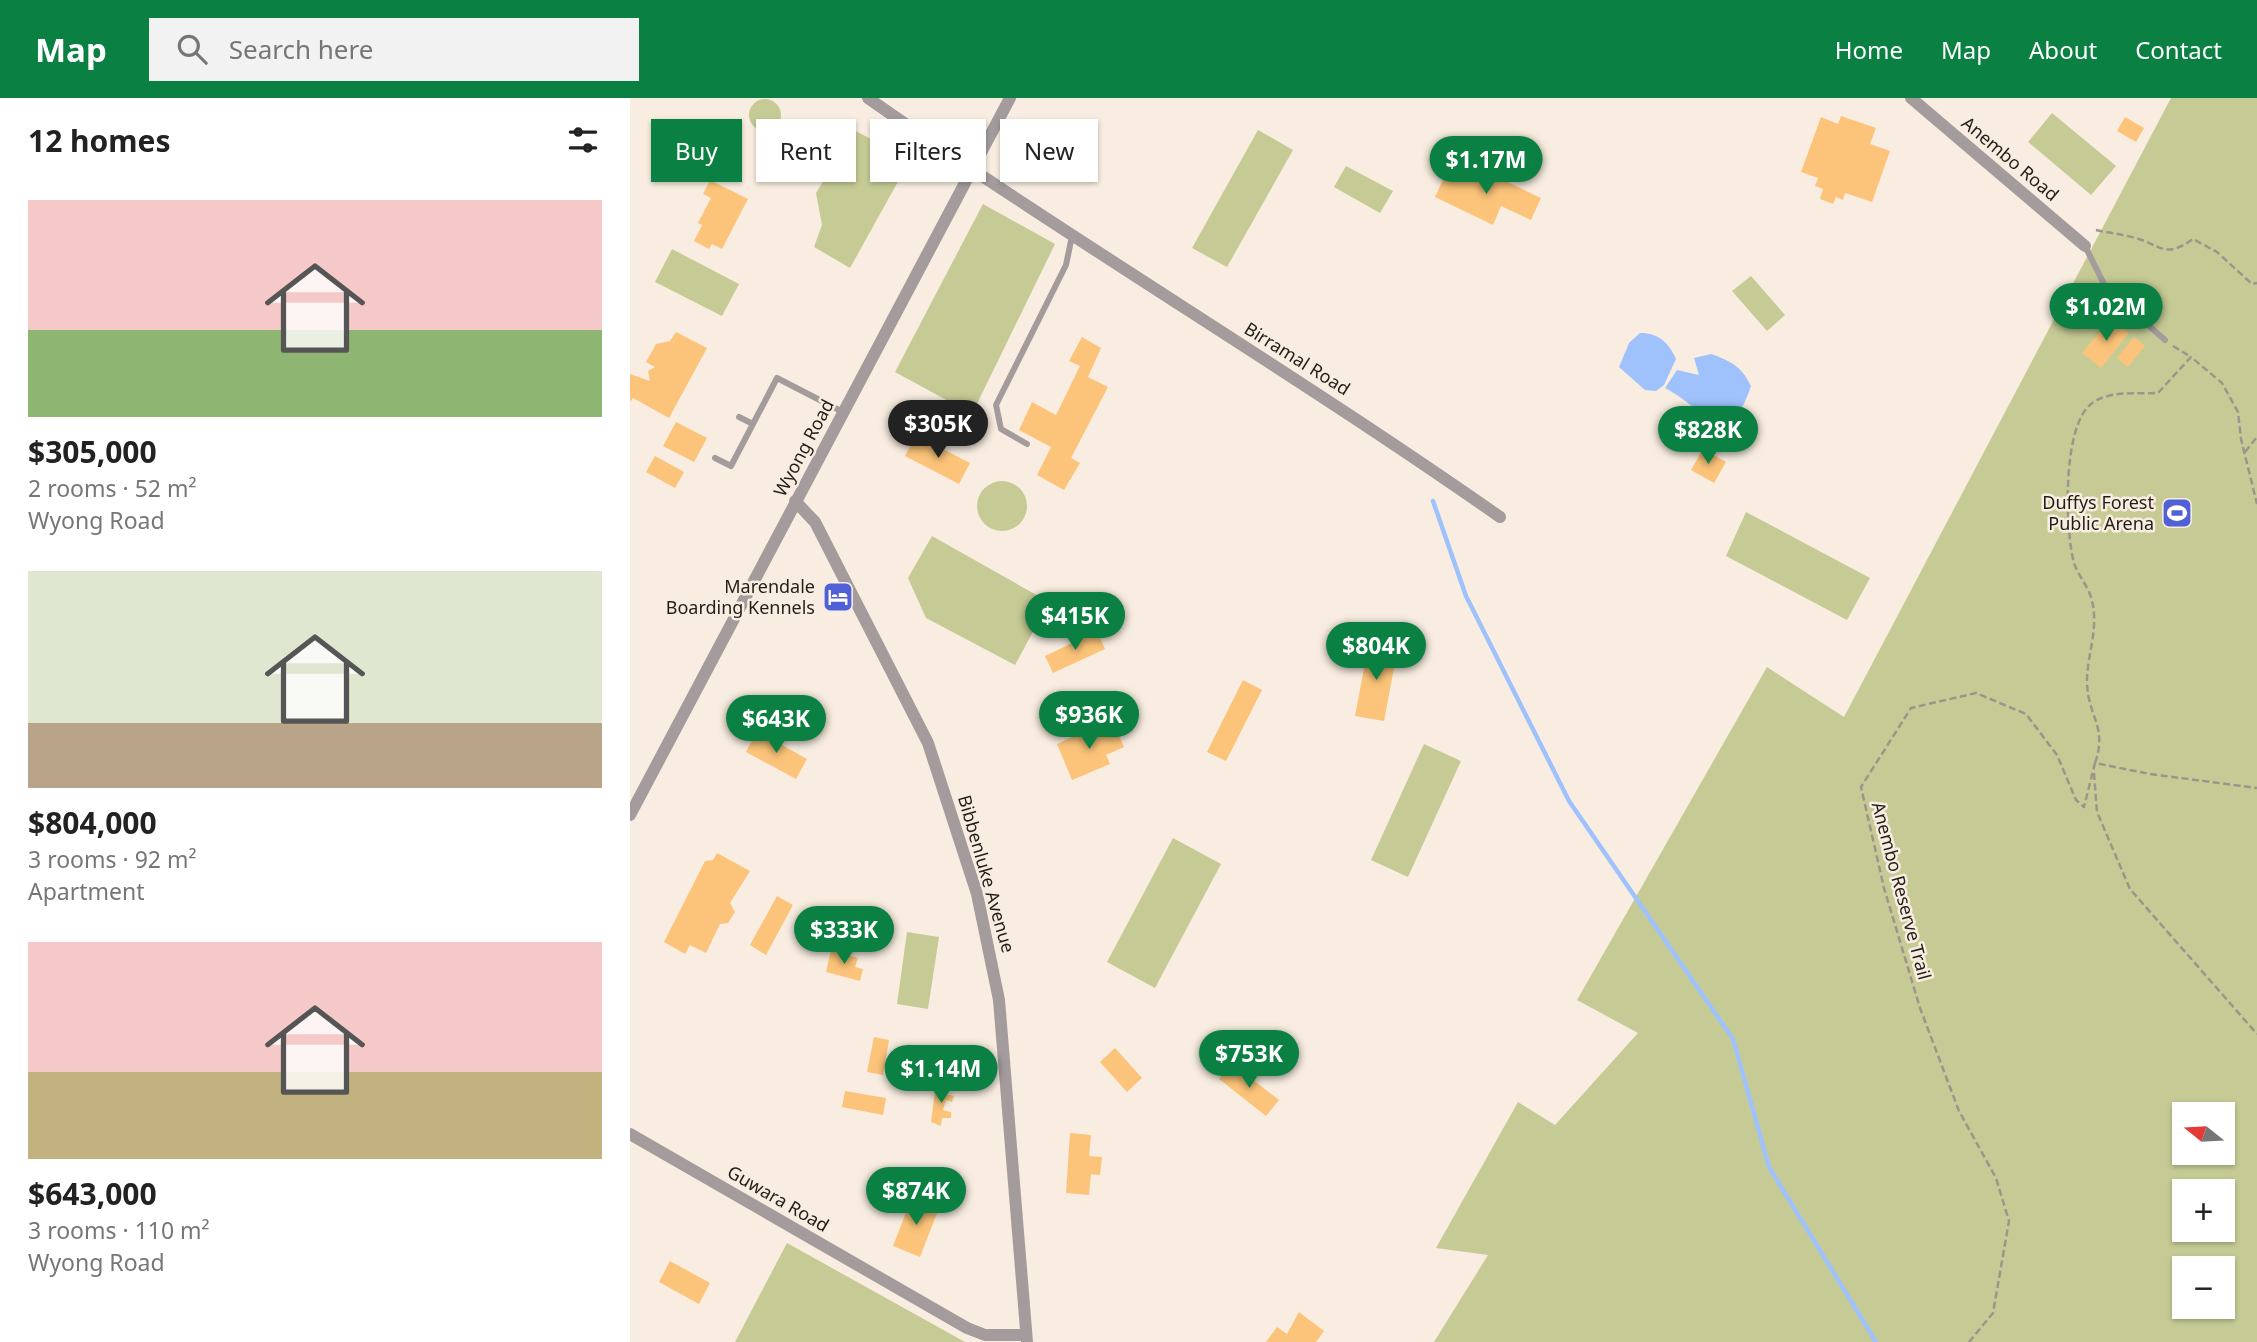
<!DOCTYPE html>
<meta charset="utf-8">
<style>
body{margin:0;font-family:"Noto Sans",sans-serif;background:#f2f2f2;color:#222;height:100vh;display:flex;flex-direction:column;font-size:26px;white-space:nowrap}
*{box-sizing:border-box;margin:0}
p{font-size:23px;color:#767676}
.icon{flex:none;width:38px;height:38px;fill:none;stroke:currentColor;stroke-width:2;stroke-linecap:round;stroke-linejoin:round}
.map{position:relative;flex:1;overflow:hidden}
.sheet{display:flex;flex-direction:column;background:#fff;width:630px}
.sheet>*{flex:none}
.hud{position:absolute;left:21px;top:21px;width:665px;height:63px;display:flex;gap:14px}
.needle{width:46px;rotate:288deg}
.fabs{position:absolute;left:1542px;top:1004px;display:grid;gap:14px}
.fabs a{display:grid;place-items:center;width:63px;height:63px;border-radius:0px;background:#fff;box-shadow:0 2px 5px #0004;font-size:35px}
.price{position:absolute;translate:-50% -60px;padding:0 16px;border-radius:24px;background:#0b8043;color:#fff;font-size:23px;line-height:46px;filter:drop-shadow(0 2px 4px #0008)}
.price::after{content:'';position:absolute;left:50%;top:42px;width:21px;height:16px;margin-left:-10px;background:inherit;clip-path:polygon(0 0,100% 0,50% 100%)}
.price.selected{background:#222;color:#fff}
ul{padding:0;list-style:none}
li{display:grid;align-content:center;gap:14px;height:371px;padding:0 28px}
li span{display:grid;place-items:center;height:217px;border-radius:0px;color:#555}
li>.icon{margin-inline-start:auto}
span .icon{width:126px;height:126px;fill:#fffc;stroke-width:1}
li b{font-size:30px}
h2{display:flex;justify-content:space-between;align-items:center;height:84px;padding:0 28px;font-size:30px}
.chip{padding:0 24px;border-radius:0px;background:#fff;box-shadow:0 2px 5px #0004;font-size:24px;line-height:63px}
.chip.selected{background:#0b8043;color:#fff}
header{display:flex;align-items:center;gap:42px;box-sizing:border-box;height:98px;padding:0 35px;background:#0b8043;color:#fff}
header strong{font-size:33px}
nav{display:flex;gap:38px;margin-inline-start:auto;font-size:24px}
.search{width:490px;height:63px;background:#f2f2f2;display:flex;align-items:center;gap:18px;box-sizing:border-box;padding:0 24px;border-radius:0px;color:#767676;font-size:26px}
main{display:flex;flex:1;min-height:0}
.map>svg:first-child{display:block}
</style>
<header>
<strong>Map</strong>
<div class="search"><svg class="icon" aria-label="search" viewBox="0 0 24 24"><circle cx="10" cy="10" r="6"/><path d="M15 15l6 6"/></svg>Search here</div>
<nav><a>Home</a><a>Map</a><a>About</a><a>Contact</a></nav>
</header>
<main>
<section class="sheet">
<h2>12 homes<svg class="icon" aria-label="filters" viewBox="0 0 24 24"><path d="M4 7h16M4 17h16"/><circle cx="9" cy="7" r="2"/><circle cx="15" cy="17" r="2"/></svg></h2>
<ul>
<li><span style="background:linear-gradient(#f6c9c9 60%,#8fb573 0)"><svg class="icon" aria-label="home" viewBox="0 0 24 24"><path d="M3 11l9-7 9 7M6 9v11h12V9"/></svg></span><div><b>$305,000</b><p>2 rooms · 52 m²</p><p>Wyong Road</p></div></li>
<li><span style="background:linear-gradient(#dfe7d0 70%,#b9a48a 0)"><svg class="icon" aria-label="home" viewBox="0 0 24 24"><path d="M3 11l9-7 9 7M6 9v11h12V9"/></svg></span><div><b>$804,000</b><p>3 rooms · 92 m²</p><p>Apartment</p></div></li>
<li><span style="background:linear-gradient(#f6c9c9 60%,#c2b280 0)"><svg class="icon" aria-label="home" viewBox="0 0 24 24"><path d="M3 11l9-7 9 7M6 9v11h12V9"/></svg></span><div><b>$643,000</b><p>3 rooms · 110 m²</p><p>Wyong Road</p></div></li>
</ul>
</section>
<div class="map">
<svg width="1627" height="1244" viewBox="0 0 1627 1244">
<rect width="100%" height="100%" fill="#f8ede0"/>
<path fill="#c6cb95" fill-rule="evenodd" d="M 1541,0 L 1627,0 L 1627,1244 L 804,1244 L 858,1157 L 806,1150 L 888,1004 L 925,1027 L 1008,935 L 947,902 L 1137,569 L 1214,619 ZM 1554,1017 L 1592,1017 L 1592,1055 L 1554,1055 ZM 1554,1094 L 1592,1094 L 1592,1132 L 1554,1132 ZM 1554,1171 L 1592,1171 L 1592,1209 L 1554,1209 Z
M119 17a16 16 0 1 1 32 0a16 16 0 1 1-32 0Z
M 1422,15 L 1486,68 L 1461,97 L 1398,44 Z
M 224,32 L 280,62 L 220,170 L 184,149 L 192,127 L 186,95 Z
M 628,32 L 663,52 L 597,169 L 562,150 Z
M 716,68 L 763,93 L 750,115 L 704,89 Z
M 353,106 L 425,146 L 342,316 L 265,274 Z
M 42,151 L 109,186 L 92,218 L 25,184 Z
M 1121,178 L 1155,217 L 1137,233 L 1102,193 Z
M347 408a25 25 0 1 1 50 0a25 25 0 1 1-50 0Z
M 1116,414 L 1240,480 L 1217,522 L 1096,458 Z
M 302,438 L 419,504 L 385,567 L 296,520 L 278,480 Z
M 794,646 L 831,663 L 778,779 L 741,762 Z
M 543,740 L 591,766 L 525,890 L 477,864 Z
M 277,834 L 309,839 L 298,911 L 267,906 Z
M 157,1145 L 335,1244 L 105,1244 Z"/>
<path fill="#a0c2fc" d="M 1010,235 C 1029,235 1039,245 1046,261 L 1034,287 L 1026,293 L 1015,292 L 989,269 L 999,245 Z
M 1081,256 C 1101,263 1112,269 1121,288 C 1099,355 1073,310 1035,290 L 1047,272 L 1069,277 L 1064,260 Z"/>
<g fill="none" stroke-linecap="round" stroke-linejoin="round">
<path stroke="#a0c2fc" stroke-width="4.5" d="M 803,403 L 836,498 L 939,703 L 1103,941 L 1139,1069 L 1246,1244"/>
</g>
<path fill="#fcc47a" d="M 1211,18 L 1246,30 L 1240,46 L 1260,53 L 1242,104 L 1215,95 L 1213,102 L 1206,99 L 1203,106 L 1190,101 L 1193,91 L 1185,88 L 1188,80 L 1171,74 L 1191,19 L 1208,26 Z
M 1495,19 L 1514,30 L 1506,44 L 1487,33 Z
M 844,68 L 911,100 L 901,122 L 871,108 L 863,127 L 805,99 L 817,73 L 837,82 Z
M 80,82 L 118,101 L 92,151 L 82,146 L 79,151 L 64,143 L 72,127 L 68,125 L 81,100 L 73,96 Z
M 1481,220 L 1499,235 L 1471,270 L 1452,255 Z
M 46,234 L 77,250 L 39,320 L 3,300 L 0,304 L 0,276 L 20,283 L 18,273 L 25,269 L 16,264 L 26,246 L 40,243 Z
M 452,239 L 471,250 L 458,279 L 478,289 L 441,360 L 450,365 L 434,392 L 407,377 L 421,349 L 389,332 L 402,304 L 426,317 L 450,268 L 439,263 Z
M 1504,239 L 1515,248 L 1498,269 L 1487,260 Z
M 46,324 L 77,340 L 64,364 L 33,348 Z
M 286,337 L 340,365 L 329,386 L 275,358 Z
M 1073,351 L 1096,364 L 1084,385 L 1061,372 Z
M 25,358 L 54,374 L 45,390 L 16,374 Z
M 467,533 L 475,551 L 423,575 L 415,558 Z
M 739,544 L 768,549 L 754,623 L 725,618 Z
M 613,582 L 632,592 L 596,663 L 577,654 Z
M 466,628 L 469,635 L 485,628 L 494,649 L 476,657 L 480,666 L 442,682 L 427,646 Z
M 127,633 L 177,661 L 166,681 L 116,654 Z
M 87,755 L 120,773 L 100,805 L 105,814 L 98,825 L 90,826 L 76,855 L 60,847 L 55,856 L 34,844 L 75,763 L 83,762 Z
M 147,798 L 163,807 L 136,857 L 120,847 Z
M 201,852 L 228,860 L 225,869 L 233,871 L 230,883 L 196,874 Z
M 244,939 L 259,942 L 253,977 L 237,974 Z
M 485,950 L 512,980 L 497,994 L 470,964 Z
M 601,965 L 649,1002 L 636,1018 L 589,981 Z
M 306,986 L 316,988 L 315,996 L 324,998 L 322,1004 L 316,1002 L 313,1012 L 321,1014 L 321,1020 L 312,1020 L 311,1028 L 301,1024 Z
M 215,993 L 256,1000 L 253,1017 L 212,1009 Z
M 440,1035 L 461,1037 L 459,1058 L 472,1059 L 470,1077 L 461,1076 L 459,1097 L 436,1095 Z
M 282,1099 L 309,1110 L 290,1159 L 263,1148 Z
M 40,1163 L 80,1185 L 69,1206 L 29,1184 Z
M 669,1214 L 694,1233 L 686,1244 L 636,1244 L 647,1229 L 657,1236 Z"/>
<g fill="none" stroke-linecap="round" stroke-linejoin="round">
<path stroke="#9d958b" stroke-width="2.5" stroke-dasharray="7 3.5" stroke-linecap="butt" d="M 1466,132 C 1479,135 1492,136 1505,140 C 1530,146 1534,162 1563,141 L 1587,154 L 1622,186 L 1627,185
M 1543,248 L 1561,259
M 1615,354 L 1627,339
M 1465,665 C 1478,628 1457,618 1457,583 C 1457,556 1470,529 1461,499 C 1457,487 1448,477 1444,465 C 1435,432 1432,329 1461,306 C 1479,292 1506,296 1528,295 L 1561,259 L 1592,285 L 1608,314 L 1611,341 L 1627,406
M 1464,675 L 1467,714 L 1500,791 L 1627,936
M 1339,1244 L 1363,1215 L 1379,1123 L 1366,1080 L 1329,1013 L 1290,910 L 1254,790 L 1231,689 L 1281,610 L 1346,595 L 1396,616 L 1427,657 L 1446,702 L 1454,709 L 1465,665 L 1520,676 L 1627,690"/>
<path stroke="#a49c9c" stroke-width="6" d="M 1455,148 L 1476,190 L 1535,242
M 109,319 L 123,326
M 397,346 L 371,331 L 366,307 L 436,167 L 442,138
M 85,360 L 101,368 L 147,280 L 213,314"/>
<path stroke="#a49c9c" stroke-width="12" d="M 238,0 C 445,145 663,274 870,419
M 1281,0 L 1455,148
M 165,403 L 185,424 L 298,645 L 347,796 L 369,902 L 397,1244
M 0,717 L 380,0
M 0,1036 L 337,1230 L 355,1237 L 395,1237"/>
</g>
<defs>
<g id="stadium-square" transform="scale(1.575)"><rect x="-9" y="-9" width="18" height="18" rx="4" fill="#5060d6" stroke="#f8ede0"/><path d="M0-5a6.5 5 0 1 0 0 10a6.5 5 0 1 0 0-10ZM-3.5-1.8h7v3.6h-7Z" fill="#fff"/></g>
<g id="hotel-square" transform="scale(1.575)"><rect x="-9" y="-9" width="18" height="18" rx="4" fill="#5060d6" stroke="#f8ede0"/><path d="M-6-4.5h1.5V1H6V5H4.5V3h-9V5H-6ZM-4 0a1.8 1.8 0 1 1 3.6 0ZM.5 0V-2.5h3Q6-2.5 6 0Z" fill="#fff"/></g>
</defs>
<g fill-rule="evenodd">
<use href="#stadium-square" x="1547" y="415"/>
<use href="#hotel-square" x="208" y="499"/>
</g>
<g text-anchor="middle" stroke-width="5" stroke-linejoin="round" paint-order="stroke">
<g font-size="18" fill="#221e19" stroke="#f8ede0">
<text transform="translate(1380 61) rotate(40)" y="6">Anembo Road</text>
<text transform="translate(667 261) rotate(32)" y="6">Birramal Road</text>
<text transform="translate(174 350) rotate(-62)" y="6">Wyong Road</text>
<text transform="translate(356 776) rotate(74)" y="6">Bibbenluke Avenue</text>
<text transform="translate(1271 793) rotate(75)" y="6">Anembo Reserve Trail</text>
<text transform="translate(148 1101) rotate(30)" y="6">Guwara Road</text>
</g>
<g font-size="18" fill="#221e19" stroke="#f8ede0" text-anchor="end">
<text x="1524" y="411">Duffys Forest<tspan x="1524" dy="21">Public Arena</tspan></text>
<text x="185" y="495">Marendale<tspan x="185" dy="21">Boarding Kennels</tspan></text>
</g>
</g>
</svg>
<div class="fabs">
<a><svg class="needle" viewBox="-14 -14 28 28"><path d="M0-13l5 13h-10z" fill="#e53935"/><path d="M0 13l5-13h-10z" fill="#767676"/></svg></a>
<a>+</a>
<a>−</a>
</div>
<b class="price" style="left:856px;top:98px">$1.17M</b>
<b class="price" style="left:1476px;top:245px">$1.02M</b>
<b class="price selected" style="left:308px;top:362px">$305K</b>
<b class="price" style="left:1078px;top:368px">$828K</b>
<b class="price" style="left:445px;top:554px">$415K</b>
<b class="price" style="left:746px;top:584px">$804K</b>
<b class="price" style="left:459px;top:653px">$936K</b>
<b class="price" style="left:146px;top:657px">$643K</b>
<b class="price" style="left:214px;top:868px">$333K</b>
<b class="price" style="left:619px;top:992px">$753K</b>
<b class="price" style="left:311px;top:1007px">$1.14M</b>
<b class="price" style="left:286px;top:1129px">$874K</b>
<div class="hud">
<a class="chip selected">Buy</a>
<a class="chip">Rent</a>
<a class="chip">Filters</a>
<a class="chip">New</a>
</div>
</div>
</main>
